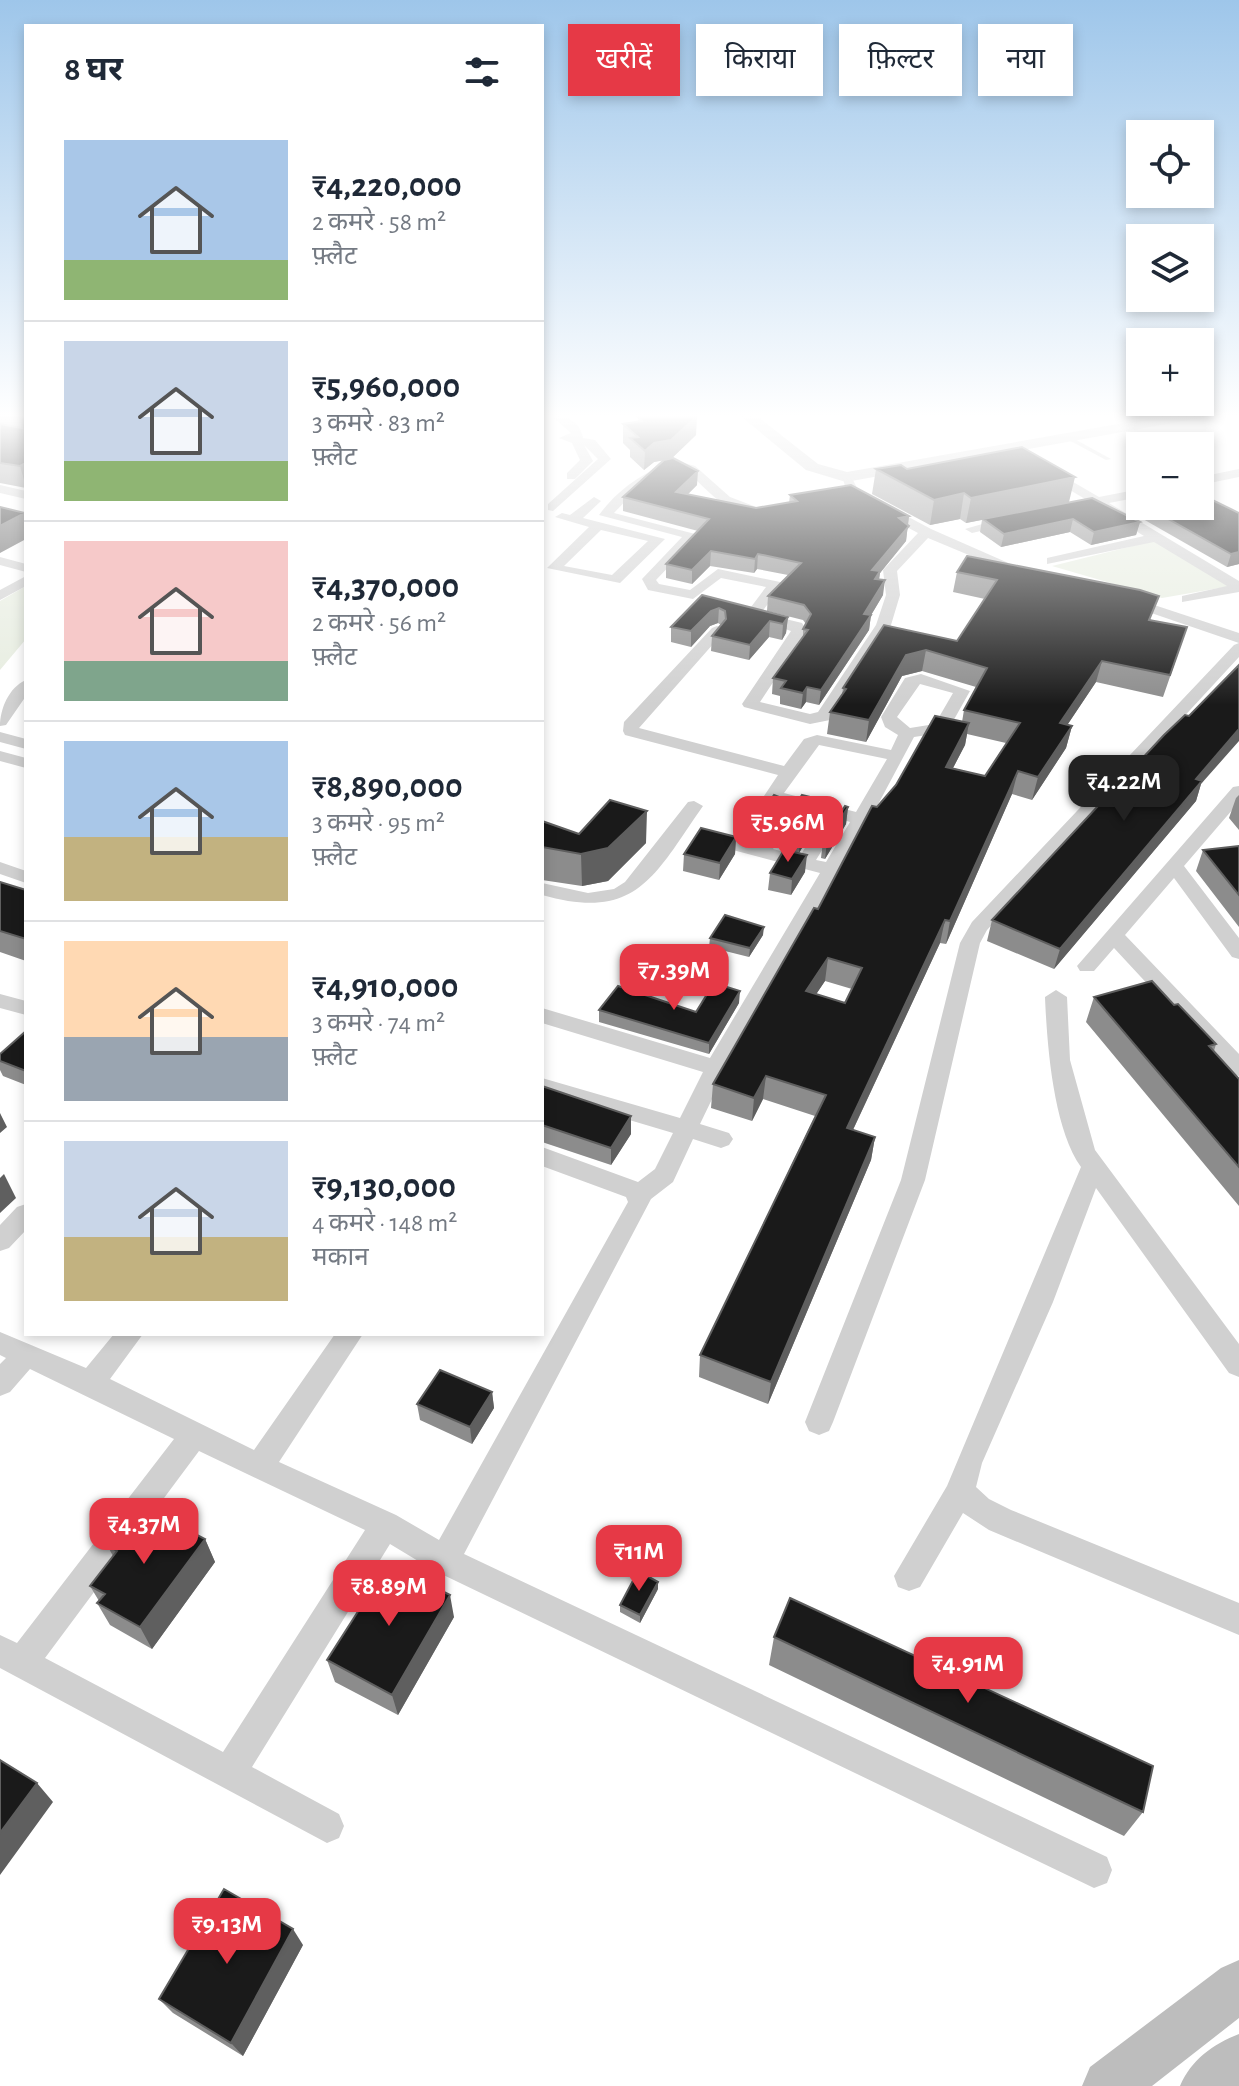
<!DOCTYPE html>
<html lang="hi">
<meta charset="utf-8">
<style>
body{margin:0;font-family:"Alegreya Sans","Noto Sans Devanagari",sans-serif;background:#f6f6f7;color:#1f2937;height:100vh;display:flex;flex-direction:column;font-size:30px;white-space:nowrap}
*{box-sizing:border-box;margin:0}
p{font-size:26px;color:#747a83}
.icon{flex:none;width:44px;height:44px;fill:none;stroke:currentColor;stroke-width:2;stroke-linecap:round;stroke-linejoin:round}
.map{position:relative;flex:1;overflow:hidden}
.drawer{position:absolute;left:24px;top:24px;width:520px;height:1312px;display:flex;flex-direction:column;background:#fff;border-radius:0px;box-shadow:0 4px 12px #0003}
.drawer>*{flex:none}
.banner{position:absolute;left:568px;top:24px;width:550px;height:72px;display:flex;gap:16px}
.controls{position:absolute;left:1126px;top:120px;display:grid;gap:16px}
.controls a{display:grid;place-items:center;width:88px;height:88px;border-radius:0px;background:#fff;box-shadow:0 4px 12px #0003;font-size:40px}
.price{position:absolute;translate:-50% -68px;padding:0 18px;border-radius:16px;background:#e63946;color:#fff;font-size:26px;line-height:52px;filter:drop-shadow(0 2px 4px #0008)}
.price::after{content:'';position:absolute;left:50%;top:48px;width:24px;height:18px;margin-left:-12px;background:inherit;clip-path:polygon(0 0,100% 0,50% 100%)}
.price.current{background:#222;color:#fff}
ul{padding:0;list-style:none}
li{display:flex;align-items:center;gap:24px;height:200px;padding:0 40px}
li+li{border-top:2px solid #e0e1e3}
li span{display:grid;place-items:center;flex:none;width:224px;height:160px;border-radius:0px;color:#555}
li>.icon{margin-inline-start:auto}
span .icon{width:96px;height:96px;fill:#fffc;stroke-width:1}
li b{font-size:34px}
h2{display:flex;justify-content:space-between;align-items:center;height:96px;padding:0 40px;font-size:34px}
.tag{padding:0 28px;border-radius:0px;background:#fff;box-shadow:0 4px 12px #0003;font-size:28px;line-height:72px}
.tag.current{background:#e63946;color:#fff}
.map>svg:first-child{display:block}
</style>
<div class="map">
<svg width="1239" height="2086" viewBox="0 0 1239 2086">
<rect width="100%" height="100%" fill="#fff"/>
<path fill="#e6ecdf" d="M 1157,540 L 1231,586 L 1162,598 L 1052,566 Z
M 26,586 L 26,639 L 0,670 L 0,601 Z"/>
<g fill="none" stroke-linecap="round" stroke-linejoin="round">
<path fill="#d0d0d0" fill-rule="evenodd" d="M 1065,436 L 1069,436 L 1111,459 L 1106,460 L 1065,438 Z"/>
<path fill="#d0d0d0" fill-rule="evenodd" d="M 548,413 C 563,413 581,422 583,438 L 595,440 L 611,459 L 553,511 L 548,510 L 548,504 L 598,459 L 584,445 L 593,461 L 575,479 L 567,479 L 567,473 L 580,460 L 572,443 L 559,438 L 571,433 Z
M 677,461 L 695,466 L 730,497 L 764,510 C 737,529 705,486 686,471 C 660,465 631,495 614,513 L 699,535 L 656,580 L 659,584 L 690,590 L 718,569 L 780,582 L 782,585 L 761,613 L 802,623 L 807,631 L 760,702 L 810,714 L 818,712 L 876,625 L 886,595 L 883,570 L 918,533 L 847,495 L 842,474 L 850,474 L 858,490 L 931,529 L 1031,573 L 1019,576 L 928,538 L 897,571 L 900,595 L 891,625 L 830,720 L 810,724 L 744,707 L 742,704 L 791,631 L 745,615 L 766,587 L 721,578 L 693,599 L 648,590 L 642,579 L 682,537 L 599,515 C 618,489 647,469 677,461 Z
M 1049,468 L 1099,497 L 1140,489 L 1140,497 L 1109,503 L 1239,581 L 1239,592 L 1182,602 L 1182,596 L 1227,586 L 1154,542 L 1047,564 L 1047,558 L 1144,536 L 1094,505 L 1085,505 L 1085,499 L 1045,475 L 1045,469 Z
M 1239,469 L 1239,477 L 1200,485 L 1200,477 Z
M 0,485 L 26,491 L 26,499 L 0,493 Z
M 594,497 L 601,501 L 583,518 L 665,539 L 620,583 L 547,568 L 589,527 L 555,517 L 562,513 L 570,515 ZM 601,530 L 648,541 L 612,575 L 564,566 Z
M 1010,516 L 1015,517 L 1015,523 L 972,533 L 965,529 Z
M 0,557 L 26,564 L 26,572 L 0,565 Z
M 26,576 L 26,586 L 0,600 L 0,590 Z
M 1127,596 L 1239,633 L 1239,643 L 1122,603 L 1122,597 Z
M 717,626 L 722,628 L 722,634 L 639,728 L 784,766 L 804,739 L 817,735 L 891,750 L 898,735 L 885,727 L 881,717 L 905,678 L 921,674 L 970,691 L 947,732 L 914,737 L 843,870 L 727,1068 L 700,1124 L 729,1133 L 733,1139 L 729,1145 L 721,1148 L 693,1139 L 673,1182 L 651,1199 L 464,1554 L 1107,1857 L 1112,1870 L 1107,1883 L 1094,1888 L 433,1570 L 390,1544 L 252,1767 L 339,1814 L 344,1826 L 339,1838 L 327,1843 L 0,1668 L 0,1635 L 17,1643 L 174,1439 L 30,1369 L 10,1392 L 0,1396 L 0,1364 L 6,1358 L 0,1355 L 0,1332 L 86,1368 L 114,1334 L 143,1334 L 110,1379 L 254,1450 L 335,1334 L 363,1334 L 279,1462 L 396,1515 L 439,1540 L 628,1202 L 626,1197 L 542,1166 L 542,1147 L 638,1182 L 655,1169 L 673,1133 L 542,1094 L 542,1078 L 680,1118 L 703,1072 L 542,1023 L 542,1008 L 710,1058 L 820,873 L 699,841 L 697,837 L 706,831 L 757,844 L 783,804 L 764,796 L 778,775 L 625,735 L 623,731 L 624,722 L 712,628 ZM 920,684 L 953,693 L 935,724 L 910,728 L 897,717 ZM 819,745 L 887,759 L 856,812 L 784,793 ZM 799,808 L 825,815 L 800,856 L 773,849 ZM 841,819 L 850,822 L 826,862 L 816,860 ZM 199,1451 L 365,1530 L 223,1752 L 45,1658 Z
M 1239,643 L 1239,657 L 987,930 L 980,943 L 925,1180 L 833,1422 L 829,1431 L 819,1435 L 809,1431 L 805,1422 L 901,1180 L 960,943 L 972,922 L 1234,645 Z
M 26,680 L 26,696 L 6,725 L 0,726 C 0,709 9,687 26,680 Z
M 0,732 L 26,739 L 26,749 L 0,742 Z
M 0,751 L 26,758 L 26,768 L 0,761 Z
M 1239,786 L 1239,802 L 1184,866 L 1239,938 L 1239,959 L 1232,957 L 1174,878 L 1125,935 L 1239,1054 L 1239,1076 L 1231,1074 L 1114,948 L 1094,971 L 1080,971 L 1077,966 L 1233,787 Z
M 694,801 L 703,806 C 654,876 637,922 542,895 L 542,883 L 588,893 L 614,889 L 625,882 L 688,802 Z
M 0,862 L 26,871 L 26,883 L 0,874 Z
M 1056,990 L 1067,997 L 1070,1060 L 1095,1150 L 1239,1344 L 1239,1377 L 1229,1373 L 1096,1188 L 1053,1302 L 982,1463 L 976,1487 L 989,1499 L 1011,1510 L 1239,1603 L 1239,1635 L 989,1530 L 963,1513 L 920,1587 L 909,1591 L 898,1587 L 894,1576 L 947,1486 L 1081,1167 C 1053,1128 1047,1044 1045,997 Z
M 0,994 L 26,1001 L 26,1015 L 0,1008 Z
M 26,1204 L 26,1230 L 9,1248 L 0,1251 L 0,1225 L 17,1207 Z"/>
<path fill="#d0d0d0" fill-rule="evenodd" d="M 737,413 L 753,413 L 818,464 L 847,472 L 1180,413 L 1212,413 L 1205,417 L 846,482 L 806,470 Z"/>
<path fill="#bdbdbd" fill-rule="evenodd" d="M 1239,1960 L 1239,2018 L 1152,2086 L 1082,2086 L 1090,2067 L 1221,1968 Z
M 1239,2034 L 1239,2086 L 1180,2086 C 1191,2060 1213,2044 1239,2034 Z"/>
</g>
<path fill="#8c8c8c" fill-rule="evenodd" d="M 0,413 L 26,413 L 26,488 L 0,483 Z
M 638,417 L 696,435 L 671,459 L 697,485 L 688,494 L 756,508 L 789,503 L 790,495 L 909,516 L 906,541 L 880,573 L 879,579 L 883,595 L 871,615 L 869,630 L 819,705 L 806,702 L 801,709 L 780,704 L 780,696 L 772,694 L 773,678 L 803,638 L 803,629 L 806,624 L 803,620 L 767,611 L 768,596 L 788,575 L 757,569 L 754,573 L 710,566 L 692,584 L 666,578 L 666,564 L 698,531 L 623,511 L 623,497 L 663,460 L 654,462 L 644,470 L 630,457 L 630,450 L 623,443 L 623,424 L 638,422 Z
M 876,469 L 907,469 L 1069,502 L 1000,516 L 1140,522 L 1136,535 L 1091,545 L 1070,532 L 1001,547 L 980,532 L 982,520 L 966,523 L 960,519 L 930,525 L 872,494 Z
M 1140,503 L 1140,506 L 1200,506 L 1239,564 L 1227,567 L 1136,515 Z
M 967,556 L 1152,620 L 1180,648 L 1163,697 L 1096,682 L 1067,725 L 1072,726 L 1066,748 L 1032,800 L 1012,794 L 946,944 L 940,943 L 853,1130 L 875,1137 L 871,1160 L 768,1404 L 699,1377 L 700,1355 L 815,1116 L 763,1099 L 752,1121 L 711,1108 L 713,1084 L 818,909 L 877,807 L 962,722 L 964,710 L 976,687 L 922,671 L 902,676 L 866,742 L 827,734 L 830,712 L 842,695 L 843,688 L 884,625 L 957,641 L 985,599 L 953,592 L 957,572 ZM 967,734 L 1006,743 L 985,776 L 953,768 L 965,745 ZM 825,981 L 852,989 L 845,1003 L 816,994 Z
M 702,595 L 788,617 L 786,633 L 782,640 L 769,637 L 749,660 L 711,651 L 712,636 L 721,625 L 718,623 L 710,626 L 691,647 L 671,642 L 671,627 Z
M 1201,784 L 1196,801 L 1054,969 L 987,941 L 992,920 Z
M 1239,795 L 1239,830 L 1229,818 L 1236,798 Z
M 779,797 L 779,805 L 756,842 L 735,836 L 735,828 L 761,814 Z
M 848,807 L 846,824 L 825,859 L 821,858 L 823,841 Z
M 820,817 L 799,853 L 778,847 L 779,830 Z
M 542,821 L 579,834 L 646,843 L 608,881 L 582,886 L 542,880 Z
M 736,837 L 735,854 L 719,880 L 683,871 L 684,854 Z
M 1239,846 L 1239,927 L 1196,871 L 1203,850 Z
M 805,872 L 791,895 L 768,890 L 770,873 Z
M 0,882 L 26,890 L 26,961 L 0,952 Z
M 763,935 L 749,957 L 709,947 L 710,938 Z
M 1094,997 L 1174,1005 L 1216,1044 L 1214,1051 L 1239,1079 L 1239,1206 L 1086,1022 Z
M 739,1003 L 709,1054 L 599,1022 L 599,1010 L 696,1012 Z
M 26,1031 L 26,1085 L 3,1076 L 0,1070 L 0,1054 Z
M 542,1086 L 631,1134 L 611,1165 L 542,1142 Z
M 492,1392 L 494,1408 L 472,1444 L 420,1420 L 417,1404 Z
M 150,1522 L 205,1539 L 215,1562 L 152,1649 L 110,1625 L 97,1603 L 99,1601 L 90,1586 L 113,1556 L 107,1545 Z
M 658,1589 L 640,1623 L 620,1612 L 620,1605 Z
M 362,1598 L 454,1617 L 398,1715 L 335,1682 L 327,1660 L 363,1603 Z
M 774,1637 L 1143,1812 L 1124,1836 L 769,1665 Z
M 303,1945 L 243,2056 L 173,2013 L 159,1999 Z"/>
<path fill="#5f5f5f" d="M 697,416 L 696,435 L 671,459 L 654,462 L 644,470 L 645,451 L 654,443 Z
M 26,463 L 26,487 L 20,466 Z
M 698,471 L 697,485 L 676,506 L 676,492 Z
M 1075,477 L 1069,502 L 966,523 L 971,498 Z
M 964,493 L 960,519 L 930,525 L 934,500 Z
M 25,513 L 26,539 L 0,553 L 0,526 Z
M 909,516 L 906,541 L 880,573 L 878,586 L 872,570 L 899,518 Z
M 1073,519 L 1070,532 L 1001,547 L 1004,534 Z
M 1140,522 L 1136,535 L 1091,545 L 1094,532 Z
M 711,551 L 710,566 L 692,584 L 692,570 Z
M 1239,552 L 1239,564 L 1227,567 L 1231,554 Z
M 758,554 L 757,569 L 754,573 L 755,559 Z
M 885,580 L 883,595 L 867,622 L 871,615 L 869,630 L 819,705 L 821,690 L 864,614 Z
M 719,608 L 718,623 L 710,626 L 691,647 L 691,631 L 711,611 Z
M 788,617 L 786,633 L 782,640 L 783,624 Z
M 770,621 L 769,637 L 749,660 L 750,645 Z
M 926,650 L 922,671 L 902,676 L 866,742 L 869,720 L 906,655 Z
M 1102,661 L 1096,682 L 1054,745 L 1060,723 Z
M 807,687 L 806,702 L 801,709 L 803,693 Z
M 969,723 L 965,745 L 942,789 L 946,767 Z
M 1072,726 L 1066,748 L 1032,800 L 1038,777 Z
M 1239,729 L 1239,741 L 1201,784 L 1196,801 L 1054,969 L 1060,949 L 1196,779 Z
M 1018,771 L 1012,794 L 946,944 L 950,921 Z
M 779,797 L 779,805 L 756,842 L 756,833 Z
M 822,800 L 820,817 L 799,853 L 800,836 Z
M 848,807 L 846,824 L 825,859 L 827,842 Z
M 647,811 L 646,843 L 608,881 L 582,886 L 581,854 Z
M 736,837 L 735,854 L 719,880 L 720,863 Z
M 807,855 L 805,872 L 791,895 L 792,879 Z
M 945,920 L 940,943 L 843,1151 L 847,1128 Z
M 764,927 L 763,935 L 749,957 L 750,948 Z
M 828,958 L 825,981 L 803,1014 L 806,991 Z
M 740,991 L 739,1003 L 709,1054 L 709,1043 Z
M 766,1076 L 763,1099 L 752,1121 L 754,1098 Z
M 0,1113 L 7,1127 L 0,1133 Z
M 631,1116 L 631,1134 L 611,1165 L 611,1148 Z
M 875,1137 L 871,1160 L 768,1404 L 771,1382 Z
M 4,1174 L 16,1198 L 0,1213 L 0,1178 Z
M 492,1392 L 494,1408 L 472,1444 L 470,1427 Z
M 205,1539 L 215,1562 L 152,1649 L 140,1627 Z
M 658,1582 L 658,1589 L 640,1623 L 640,1615 Z
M 450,1595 L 454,1617 L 398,1715 L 392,1695 Z
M 37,1783 L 53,1802 L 0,1875 L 0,1833 Z
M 293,1929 L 303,1945 L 243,2056 L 231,2043 Z"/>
<path fill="#1a1a1a" stroke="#5f5f5f" stroke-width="2" fill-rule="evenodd" d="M 9,413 L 26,413 L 26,463 L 20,466 L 0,463 L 0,424 L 22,428 L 21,415 Z
M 666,414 L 697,416 L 671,440 L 654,443 L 645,451 L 630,438 L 638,437 L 623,424 L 642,421 L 638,417 Z
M 1022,447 L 1075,477 L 971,498 L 964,493 L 934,500 L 876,469 L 901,465 L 907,469 Z
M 673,458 L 698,471 L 676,492 L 756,508 L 797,501 L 790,495 L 851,485 L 909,516 L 899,518 L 909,526 L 872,570 L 880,571 L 875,579 L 885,580 L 864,614 L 871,615 L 821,690 L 807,687 L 803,693 L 781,688 L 786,681 L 773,678 L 808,630 L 803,629 L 811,614 L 804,605 L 768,596 L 801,563 L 758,554 L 755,559 L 711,551 L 692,570 L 666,564 L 709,519 L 623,497 L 664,460 Z
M 1200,494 L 1239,513 L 1239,552 L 1231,554 L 1145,506 L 1200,506 Z
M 1092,498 L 1140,522 L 1094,532 L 1073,519 L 1004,534 L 983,519 Z
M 0,507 L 25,513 L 0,526 Z
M 967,556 L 1140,590 L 1159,596 L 1149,620 L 1187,627 L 1170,675 L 1102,661 L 1060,723 L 1072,726 L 1038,777 L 1018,771 L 950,921 L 945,920 L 847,1128 L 875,1137 L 771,1382 L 700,1355 L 826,1095 L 766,1076 L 754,1098 L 713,1084 L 814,908 L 818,909 L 872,806 L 877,807 L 896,785 L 935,716 L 969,723 L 946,767 L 985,776 L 1020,723 L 964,710 L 987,668 L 926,650 L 906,655 L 869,720 L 830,712 L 846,689 L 843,688 L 884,625 L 957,641 L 997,580 L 957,572 ZM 828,958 L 862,968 L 845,1003 L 806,991 Z
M 702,595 L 788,617 L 783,624 L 770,621 L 750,645 L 712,636 L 726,619 L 725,611 L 719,608 L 711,611 L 691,631 L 671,627 Z
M 1239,665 L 1239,729 L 1196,779 L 1202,781 L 1060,949 L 992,920 L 1164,735 L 1185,715 L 1189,716 Z
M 774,795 L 779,797 L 756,833 L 735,828 L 749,811 L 761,814 Z
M 802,795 L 822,800 L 800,836 L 779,830 Z
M 610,800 L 647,811 L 608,848 L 581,854 L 542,847 L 542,821 L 579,834 Z
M 845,806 L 848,807 L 827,842 L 823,841 Z
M 701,828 L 736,837 L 720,863 L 684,854 Z
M 1239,846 L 1239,895 L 1203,850 Z
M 784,850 L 807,855 L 792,879 L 770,873 Z
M 0,882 L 26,890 L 26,939 L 0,931 Z
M 725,915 L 764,927 L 750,948 L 710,938 Z
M 1152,981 L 1174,1005 L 1178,1004 L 1216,1044 L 1209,1046 L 1239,1079 L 1239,1167 L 1094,997 Z
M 714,983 L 740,991 L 709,1043 L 599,1010 L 618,986 L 696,1012 Z
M 26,1031 L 26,1071 L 0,1061 L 0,1054 Z
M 542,1086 L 631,1116 L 611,1148 L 542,1125 Z
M 440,1370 L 492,1392 L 470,1427 L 417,1404 Z
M 133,1513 L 150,1522 L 157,1514 L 205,1539 L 140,1627 L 97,1603 L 105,1594 L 90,1586 L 117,1551 L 107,1545 Z
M 384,1562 L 450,1595 L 392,1695 L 327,1660 L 366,1599 L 362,1598 Z
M 638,1571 L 658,1582 L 640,1615 L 620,1605 Z
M 790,1598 L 1153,1766 L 1143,1812 L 774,1637 Z
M 0,1760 L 37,1783 L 0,1833 Z
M 224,1889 L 293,1929 L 231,2043 L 159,1999 Z"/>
<linearGradient id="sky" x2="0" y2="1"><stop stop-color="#9ec6ea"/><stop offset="0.59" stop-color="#fff"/><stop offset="1" stop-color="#fff" stop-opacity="0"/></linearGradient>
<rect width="1239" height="705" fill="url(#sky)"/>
</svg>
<div class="controls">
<a><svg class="icon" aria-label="locate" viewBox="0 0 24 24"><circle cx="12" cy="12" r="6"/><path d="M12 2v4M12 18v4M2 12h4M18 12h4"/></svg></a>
<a><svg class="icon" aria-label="layers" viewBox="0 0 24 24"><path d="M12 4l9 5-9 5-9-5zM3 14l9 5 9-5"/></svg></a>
<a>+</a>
<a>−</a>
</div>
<b class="price current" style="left:1124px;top:823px">₹4.22M</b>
<b class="price" style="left:788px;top:864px">₹5.96M</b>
<b class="price" style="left:674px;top:1012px">₹7.39M</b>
<b class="price" style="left:144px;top:1566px">₹4.37M</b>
<b class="price" style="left:639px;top:1593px">₹11M</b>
<b class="price" style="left:389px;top:1628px">₹8.89M</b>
<b class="price" style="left:968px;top:1705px">₹4.91M</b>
<b class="price" style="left:227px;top:1966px">₹9.13M</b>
<div class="banner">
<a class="tag current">खरीदें</a>
<a class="tag">किराया</a>
<a class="tag">फ़िल्टर</a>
<a class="tag">नया</a>
</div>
<section class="drawer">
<h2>8 घर<svg class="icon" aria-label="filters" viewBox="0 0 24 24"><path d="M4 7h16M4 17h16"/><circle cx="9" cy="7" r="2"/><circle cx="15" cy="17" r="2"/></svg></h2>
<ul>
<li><span style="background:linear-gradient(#a9c7e8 75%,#8fb573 0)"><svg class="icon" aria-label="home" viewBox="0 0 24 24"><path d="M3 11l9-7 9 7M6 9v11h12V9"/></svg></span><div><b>₹4,220,000</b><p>2 कमरे · 58 m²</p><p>फ़्लैट</p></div></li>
<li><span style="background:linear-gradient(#c9d6e8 75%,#8fb573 0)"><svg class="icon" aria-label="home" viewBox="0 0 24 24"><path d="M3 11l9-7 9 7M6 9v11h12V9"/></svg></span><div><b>₹5,960,000</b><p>3 कमरे · 83 m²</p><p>फ़्लैट</p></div></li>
<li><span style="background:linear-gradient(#f6c9c9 75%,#7fa58c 0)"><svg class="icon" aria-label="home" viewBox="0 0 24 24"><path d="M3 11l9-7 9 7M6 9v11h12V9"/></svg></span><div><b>₹4,370,000</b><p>2 कमरे · 56 m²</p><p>फ़्लैट</p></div></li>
<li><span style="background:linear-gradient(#a9c7e8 60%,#c2b280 0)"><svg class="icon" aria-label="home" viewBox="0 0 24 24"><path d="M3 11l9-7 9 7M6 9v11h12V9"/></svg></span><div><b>₹8,890,000</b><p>3 कमरे · 95 m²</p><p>फ़्लैट</p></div></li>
<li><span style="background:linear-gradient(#ffd9b3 60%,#9aa5b1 0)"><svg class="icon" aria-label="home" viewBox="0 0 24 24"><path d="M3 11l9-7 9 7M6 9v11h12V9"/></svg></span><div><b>₹4,910,000</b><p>3 कमरे · 74 m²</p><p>फ़्लैट</p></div></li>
<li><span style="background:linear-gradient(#c9d6e8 60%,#c2b280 0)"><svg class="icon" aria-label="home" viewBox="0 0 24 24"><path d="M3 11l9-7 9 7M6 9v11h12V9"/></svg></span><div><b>₹9,130,000</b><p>4 कमरे · 148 m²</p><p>मकान</p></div></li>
</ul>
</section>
</div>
